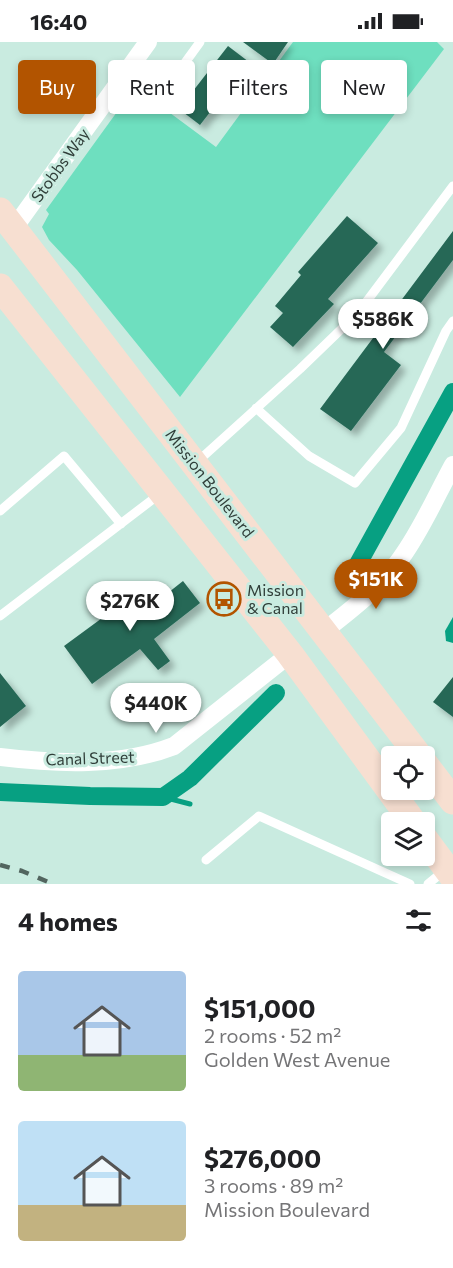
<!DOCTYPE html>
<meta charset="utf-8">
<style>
body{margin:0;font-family:Commissioner,sans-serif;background:#f2f2f2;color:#202124;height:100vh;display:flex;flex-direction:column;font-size:22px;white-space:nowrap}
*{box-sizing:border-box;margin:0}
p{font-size:20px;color:#757577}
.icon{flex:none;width:33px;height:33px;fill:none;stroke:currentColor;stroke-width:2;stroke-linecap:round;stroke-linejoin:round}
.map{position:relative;height:842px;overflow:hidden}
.panel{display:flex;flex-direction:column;background:#fff;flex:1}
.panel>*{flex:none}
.hud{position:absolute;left:18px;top:18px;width:417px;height:54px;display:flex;gap:12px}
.controls{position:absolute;left:381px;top:704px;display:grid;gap:12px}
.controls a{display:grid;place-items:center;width:54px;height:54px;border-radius:6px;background:#fff;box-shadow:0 3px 9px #0003;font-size:30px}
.price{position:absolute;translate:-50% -51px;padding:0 14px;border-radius:21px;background:#fff;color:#222;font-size:20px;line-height:39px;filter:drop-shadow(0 2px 3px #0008)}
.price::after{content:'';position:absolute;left:50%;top:36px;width:18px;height:14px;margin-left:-9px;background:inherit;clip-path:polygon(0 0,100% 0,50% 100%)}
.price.on{background:#b25400;color:#fff}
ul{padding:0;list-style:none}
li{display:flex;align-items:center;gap:18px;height:150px;padding:0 18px}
li span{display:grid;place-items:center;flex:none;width:168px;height:120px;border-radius:6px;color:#555}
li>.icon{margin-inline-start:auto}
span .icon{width:72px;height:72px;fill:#fffc;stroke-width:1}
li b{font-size:26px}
h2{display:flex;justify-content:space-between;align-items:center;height:72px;padding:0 18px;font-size:26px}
.tag{padding:0 21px;border-radius:6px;background:#fff;box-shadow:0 3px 9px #0003;font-size:21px;line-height:54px}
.tag.on{background:#b25400;color:#fff}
.status{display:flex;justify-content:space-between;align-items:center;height:42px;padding:0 30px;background:#fff;direction:ltr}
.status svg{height:16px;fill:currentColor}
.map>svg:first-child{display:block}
</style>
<div class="status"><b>16:40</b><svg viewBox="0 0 49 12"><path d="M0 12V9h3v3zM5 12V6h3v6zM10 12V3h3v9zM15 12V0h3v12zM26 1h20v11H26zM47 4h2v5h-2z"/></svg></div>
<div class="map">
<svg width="453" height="842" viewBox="0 0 453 842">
<defs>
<filter id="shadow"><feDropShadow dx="5.5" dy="5.5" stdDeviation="3" flood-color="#0004"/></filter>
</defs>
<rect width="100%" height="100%" fill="#c9ebe0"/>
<path fill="#6edfbf" d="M 293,0 L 437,0 L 444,7 L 180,355 L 77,228 L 49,198 L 42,185 L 49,172 L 46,168 L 135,45 L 216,105 Z"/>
<path fill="#07a082" d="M 453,575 L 453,601 L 446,599 L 445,589 Z"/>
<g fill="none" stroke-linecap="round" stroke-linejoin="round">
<path stroke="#07a082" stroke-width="5" d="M 163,755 L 190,762"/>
<path stroke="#07a082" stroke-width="18" d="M 348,540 L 453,350
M 0,750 L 90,754 L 163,755 L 190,736 L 276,651"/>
</g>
<path fill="#276857" filter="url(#shadow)" d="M 243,0 L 288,0 L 273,22 Z
M 228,4 L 249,20 L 200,83 L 179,67 Z
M 347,174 L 378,201 L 328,257 L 334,262 L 293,305 L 270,285 L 283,271 L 275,264 L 301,233 L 298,230 Z
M 453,189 L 453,218 L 384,310 L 401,323 L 351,389 L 320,367 Z
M 183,539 L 200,561 L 154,597 L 170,619 L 158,628 L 140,607 L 92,642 L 64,604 L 143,546 L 154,562 Z
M 0,631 L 26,664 L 0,685 Z
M 453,635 L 453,675 L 433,660 Z"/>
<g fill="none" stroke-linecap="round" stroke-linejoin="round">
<path stroke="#fff" stroke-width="9" d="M 129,26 L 163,51 L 200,0
M 256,366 L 309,414 L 355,441 L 401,386 L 446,289 L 453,279
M 197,420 L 300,327 L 358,271 L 453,144
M 0,469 L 64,414 L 121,482
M 0,574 L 161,451
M 206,818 L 259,774 L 410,842
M 428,842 L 445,828"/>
<path stroke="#fff" stroke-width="18" d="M 14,186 L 148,0
M 324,589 C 351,568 381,545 401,516 C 422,487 436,454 453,423
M 0,715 C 57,722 120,725 174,704 L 290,612"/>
<path stroke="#f7dfd1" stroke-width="27" d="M 0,169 L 419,714
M 0,245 L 290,612 L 413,780
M 424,721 L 453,759
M 424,796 L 453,835"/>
<path stroke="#52655f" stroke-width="4.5" stroke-dasharray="10 10" stroke-linecap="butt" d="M 0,823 L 22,829 L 53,842"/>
</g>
<defs>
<g id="bus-ring" transform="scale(1.725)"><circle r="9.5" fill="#c9ebe0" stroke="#b25400" stroke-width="1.5"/><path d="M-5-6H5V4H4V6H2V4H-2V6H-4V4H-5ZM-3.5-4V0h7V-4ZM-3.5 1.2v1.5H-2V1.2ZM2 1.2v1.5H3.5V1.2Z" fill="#b25400"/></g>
</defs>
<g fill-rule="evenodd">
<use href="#bus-ring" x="224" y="557"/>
</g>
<g text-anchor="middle" stroke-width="6" stroke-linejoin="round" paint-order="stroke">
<g font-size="16" fill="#303e39" stroke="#c9ebe0">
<text transform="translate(60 123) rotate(-54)" y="6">Stobbs Way</text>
<text transform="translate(210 441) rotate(52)" y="6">Mission Boulevard</text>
<text transform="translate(90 716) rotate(-2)" y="6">Canal Street</text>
</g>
<g font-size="16" fill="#303e39" stroke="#c9ebe0" text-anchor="start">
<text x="247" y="554">Mission<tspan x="247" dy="18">&amp; Canal</tspan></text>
</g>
</g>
</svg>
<div class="controls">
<a><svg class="icon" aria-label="locate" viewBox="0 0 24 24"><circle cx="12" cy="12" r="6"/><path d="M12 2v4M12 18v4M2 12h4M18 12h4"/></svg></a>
<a><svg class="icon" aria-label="layers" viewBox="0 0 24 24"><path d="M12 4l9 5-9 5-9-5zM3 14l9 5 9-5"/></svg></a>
</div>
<b class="price" style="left:383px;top:308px">$586K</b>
<b class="price on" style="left:376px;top:568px">$151K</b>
<b class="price" style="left:130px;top:590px">$276K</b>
<b class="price" style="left:156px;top:692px">$440K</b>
<div class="hud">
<a class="tag on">Buy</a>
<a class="tag">Rent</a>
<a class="tag">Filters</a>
<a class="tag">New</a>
</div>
</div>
<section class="panel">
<h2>4 homes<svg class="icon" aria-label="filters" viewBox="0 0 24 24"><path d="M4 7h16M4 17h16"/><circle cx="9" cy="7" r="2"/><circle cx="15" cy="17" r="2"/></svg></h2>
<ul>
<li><span style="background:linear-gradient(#a9c7e8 70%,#8fb573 0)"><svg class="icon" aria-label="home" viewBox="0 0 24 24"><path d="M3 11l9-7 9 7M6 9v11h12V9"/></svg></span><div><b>$151,000</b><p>2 rooms · 52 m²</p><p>Golden West Avenue</p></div></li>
<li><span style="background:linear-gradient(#bfe0f5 70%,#c2b280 0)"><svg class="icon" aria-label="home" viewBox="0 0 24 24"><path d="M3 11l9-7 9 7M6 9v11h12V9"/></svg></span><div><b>$276,000</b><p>3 rooms · 89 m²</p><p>Mission Boulevard</p></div></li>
</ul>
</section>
